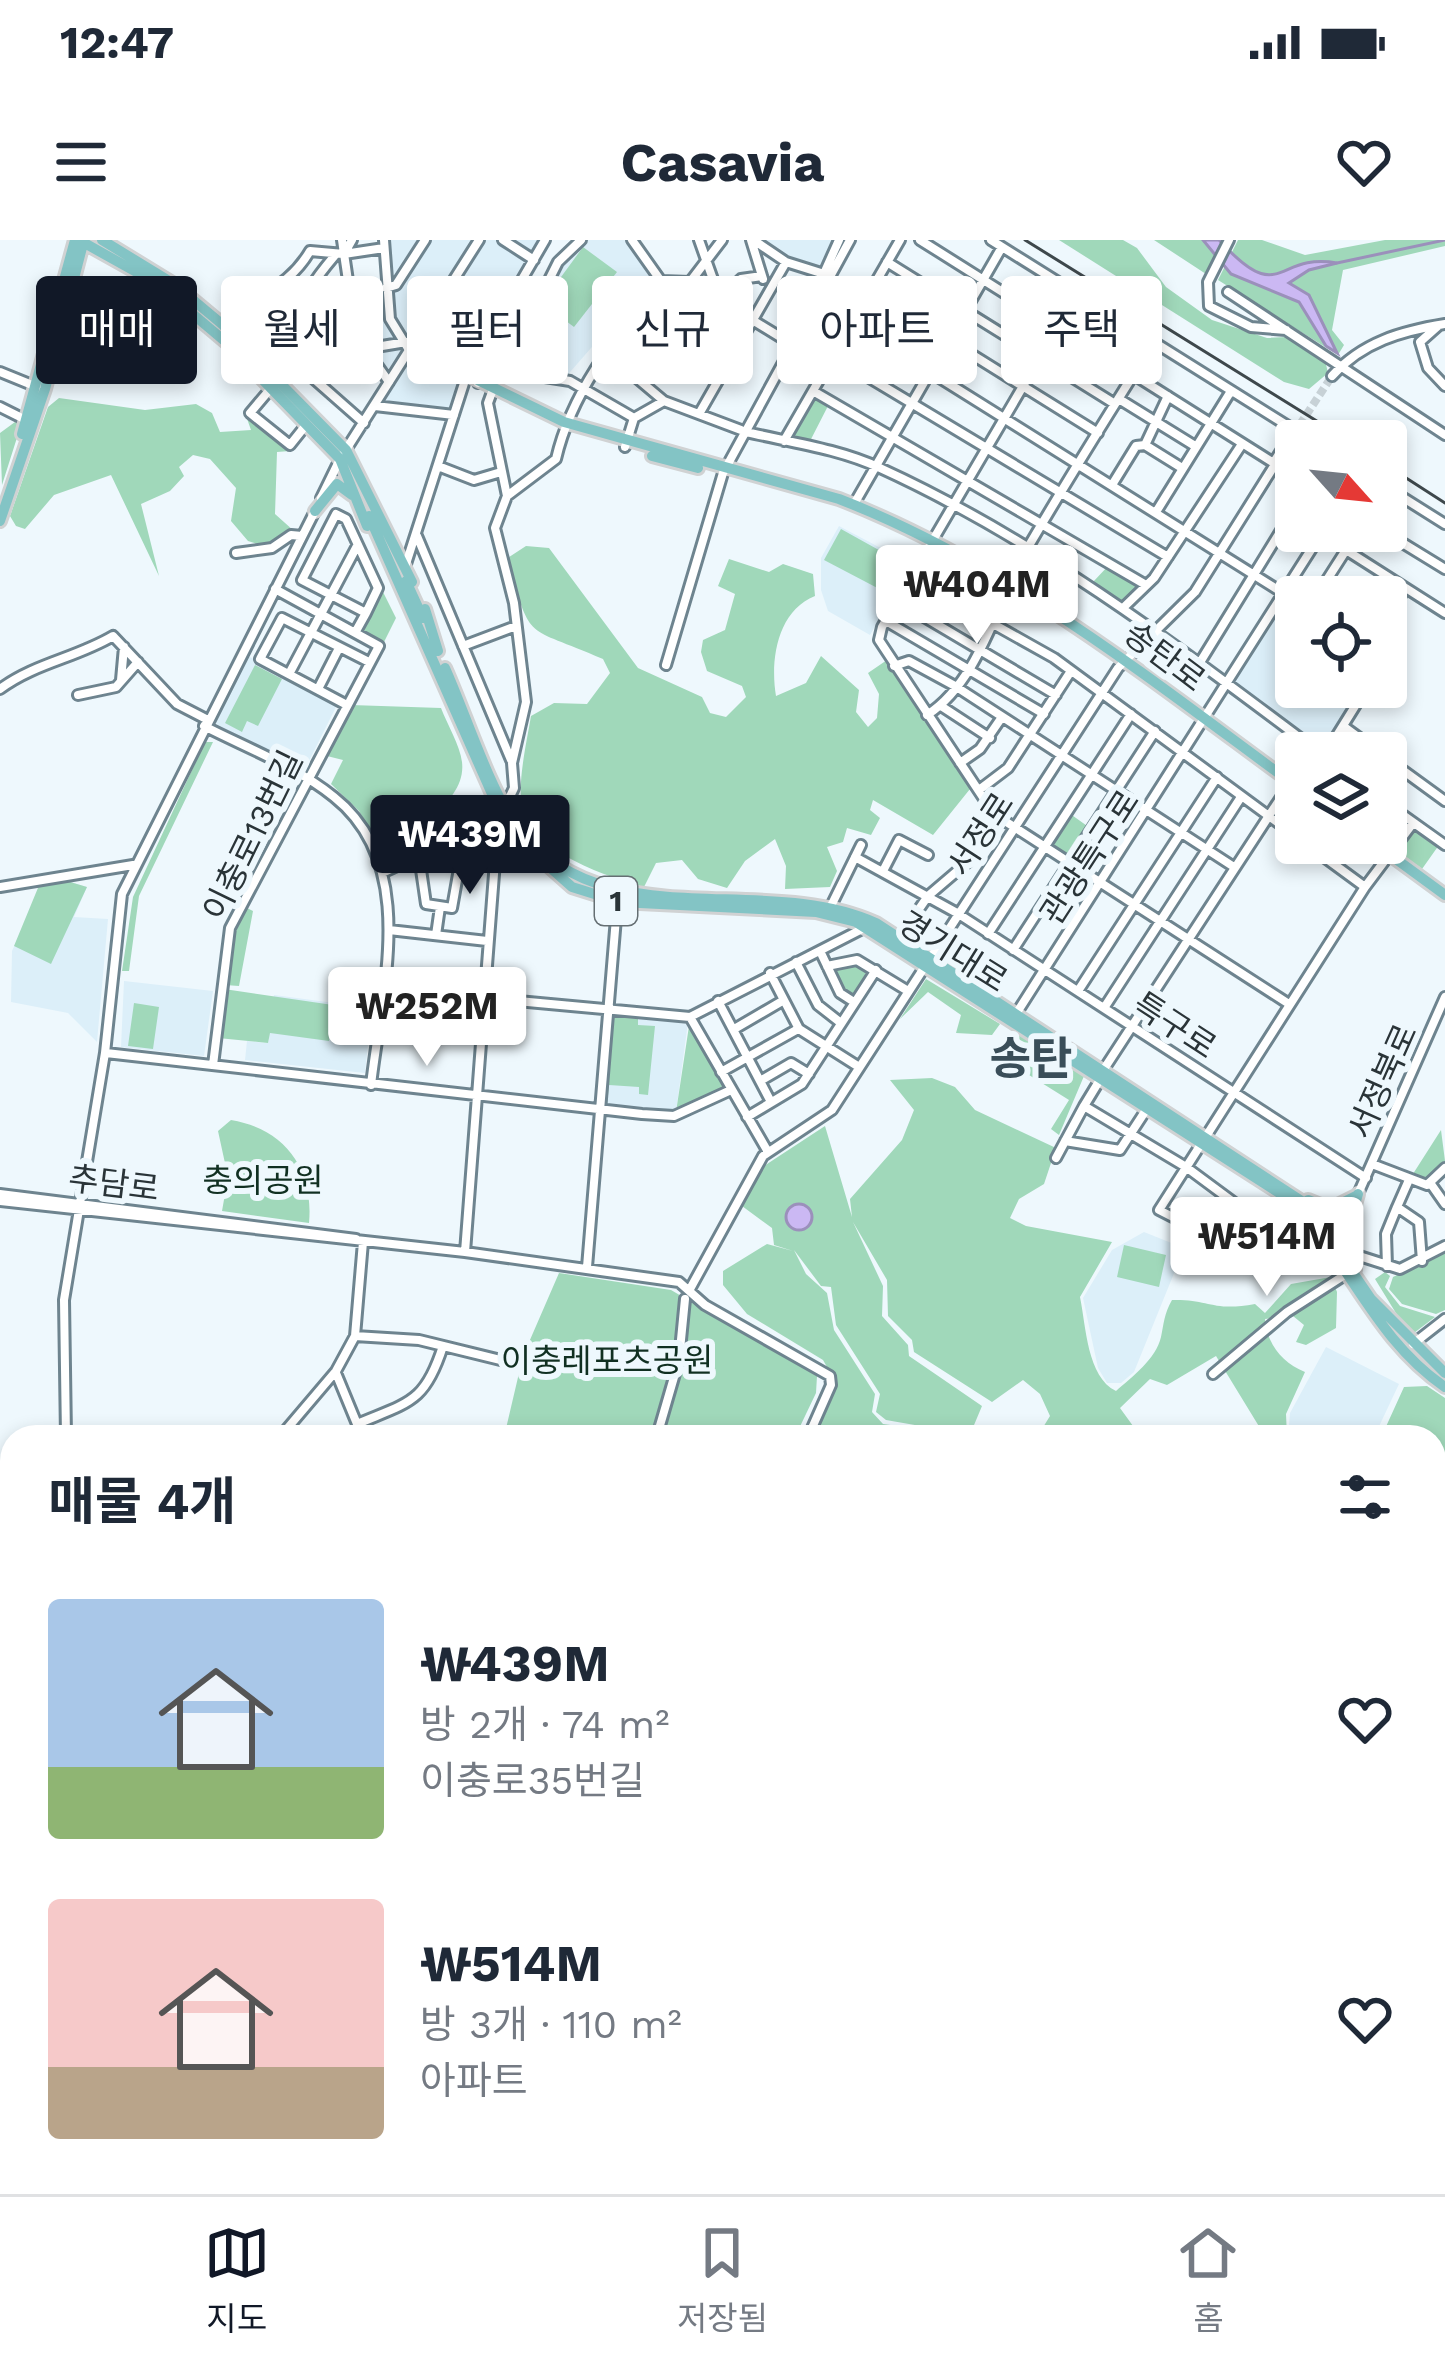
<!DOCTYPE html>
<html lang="ko">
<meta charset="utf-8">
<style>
body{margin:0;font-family:"Work Sans","Noto Sans KR",sans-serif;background:#f6f6f7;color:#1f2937;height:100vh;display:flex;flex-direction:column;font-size:45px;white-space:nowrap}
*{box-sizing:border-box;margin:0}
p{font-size:39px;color:#747a83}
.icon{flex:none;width:66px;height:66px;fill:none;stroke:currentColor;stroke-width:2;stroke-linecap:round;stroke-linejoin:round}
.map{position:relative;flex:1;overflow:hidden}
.drawer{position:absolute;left:0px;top:1185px;width:1446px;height:771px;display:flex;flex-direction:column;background:#fff;border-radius:36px 36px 0 0;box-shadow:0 6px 18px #0003}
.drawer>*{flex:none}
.guide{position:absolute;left:36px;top:36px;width:1374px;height:108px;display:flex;gap:24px}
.needle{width:78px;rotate:117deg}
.tools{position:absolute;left:1275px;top:180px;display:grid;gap:24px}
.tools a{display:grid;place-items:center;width:132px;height:132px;border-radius:12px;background:#fff;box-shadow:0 6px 18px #0003;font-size:60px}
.price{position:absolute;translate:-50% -102px;padding:0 27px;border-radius:12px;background:#fff;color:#222;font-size:39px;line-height:78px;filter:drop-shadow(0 3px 6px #0008)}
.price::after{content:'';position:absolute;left:50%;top:72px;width:36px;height:27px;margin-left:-18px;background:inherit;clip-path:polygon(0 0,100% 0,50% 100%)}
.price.active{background:#111827;color:#fff}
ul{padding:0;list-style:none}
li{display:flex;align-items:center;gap:36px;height:300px;padding:0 48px}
li span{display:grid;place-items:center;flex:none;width:336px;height:240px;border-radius:12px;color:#555}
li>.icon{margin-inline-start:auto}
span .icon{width:144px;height:144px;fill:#fffc;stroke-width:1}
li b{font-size:51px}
h2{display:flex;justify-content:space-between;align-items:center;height:144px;padding:0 48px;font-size:51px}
.pill{padding:0 42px;border-radius:12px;background:#fff;box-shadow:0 6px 18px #0003;font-size:42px;line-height:108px}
.pill.active{background:#111827;color:#fff}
.status{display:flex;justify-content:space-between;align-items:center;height:84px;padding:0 60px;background:#fff;direction:ltr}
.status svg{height:33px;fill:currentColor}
header{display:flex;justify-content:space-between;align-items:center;height:156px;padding:0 48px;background:#fff;font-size:54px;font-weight:700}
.tabs{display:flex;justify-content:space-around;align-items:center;height:168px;border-top:3px solid #e0e1e3;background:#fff;font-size:33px;color:#747a83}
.tabs a{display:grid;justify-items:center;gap:6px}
.tabs .active{color:#111827}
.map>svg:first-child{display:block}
</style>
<div class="status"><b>12:47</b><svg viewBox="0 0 49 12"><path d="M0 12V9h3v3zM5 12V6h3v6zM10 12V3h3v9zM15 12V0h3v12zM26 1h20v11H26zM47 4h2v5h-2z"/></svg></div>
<header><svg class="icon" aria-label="menu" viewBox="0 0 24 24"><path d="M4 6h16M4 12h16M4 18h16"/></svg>Casavia<svg class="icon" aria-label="heart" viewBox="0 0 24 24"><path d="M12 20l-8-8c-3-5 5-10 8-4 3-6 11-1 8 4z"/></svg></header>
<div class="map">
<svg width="1445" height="1954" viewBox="0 0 1445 1954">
<rect width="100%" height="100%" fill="#eef8fd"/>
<path fill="#dceff9" d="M 384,0 L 545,0 L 467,134 L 454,175 L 375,166 L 389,142 L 356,95 L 386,48 Z
M 588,0 L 628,0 L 653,37 L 564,139 L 528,133 L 527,121 L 547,93 L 533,79 L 562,24 Z
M 754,0 L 838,0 L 821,33 L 786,22 Z
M 839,286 L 911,324 L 870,395 L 828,371 L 821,350 L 821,318 Z
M 1275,373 L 1296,385 L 1296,447 L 1362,447 L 1322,512 L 1232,446 Z
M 248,416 L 337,465 L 305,529 L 217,486 L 215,479 Z
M 67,641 L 87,647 L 74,677 L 108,679 L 97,802 L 68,773 L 11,762 L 12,711 L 21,691 Z
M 124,741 L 213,751 L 204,816 L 121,807 Z
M 274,755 L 372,768 L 365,833 L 245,820 L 247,801 L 268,803 Z
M 610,773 L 688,782 L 676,872 L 602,866 Z
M 1144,992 L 1179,1006 L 1179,1021 L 1134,1132 L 1121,1143 L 1107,1143 L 1098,1128 L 1083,1058 L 1112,1010 Z
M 1326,1107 L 1399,1144 L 1374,1197 L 1288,1197 L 1290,1173 Z"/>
<path fill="#a0d8ba" d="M 1059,0 L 1123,0 L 1137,8 L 1166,47 L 1212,80 L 1267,98 L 1287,97 L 1325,120 L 1328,133 L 1309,149 L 1284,142 Z
M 1154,0 L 1223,0 L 1206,34 Z
M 1238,0 L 1262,0 L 1305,15 L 1385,0 L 1445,0 L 1445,6 L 1343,30 L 1332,90 L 1344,105 L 1338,115 L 1218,40 Z
M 583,7 L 617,32 L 574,87 L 542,63 Z
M 75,58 L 81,61 L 61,144 L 56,140 Z
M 1058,89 L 1087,107 L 1071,133 L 1041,118 Z
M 814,153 L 829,164 L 808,205 L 787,200 Z
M 59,158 L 145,170 L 196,164 L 212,173 L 220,192 L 251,190 L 245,173 L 290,211 L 277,212 L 275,274 L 294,291 L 264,306 L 248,301 L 231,281 L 236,248 L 210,219 L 193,215 L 179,227 L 184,236 L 170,251 L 141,264 L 159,336 L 111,235 L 54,255 L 25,289 L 16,286 L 10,276 L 48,167 Z
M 15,182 L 21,185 L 2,245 L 0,193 Z
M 841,289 L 895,319 L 885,352 L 824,320 Z
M 526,306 L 549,308 L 638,428 L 702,457 L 710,473 L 726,477 L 746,457 L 742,446 L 707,431 L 701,412 L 703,400 L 725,390 L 735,354 L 718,346 L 729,319 L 769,332 L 783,324 L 813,334 L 815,356 C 777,371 770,421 776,456 L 806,443 L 821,416 L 859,450 L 856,472 L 868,487 L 877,478 L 879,454 L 868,433 L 887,420 L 970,549 L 933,595 L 873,560 L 870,570 L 880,578 L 871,595 L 847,588 L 843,602 L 827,607 L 837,631 L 830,647 L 785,649 L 786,626 L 775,599 L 745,621 L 727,648 L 698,639 L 682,620 L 656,623 L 644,647 C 606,636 523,610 521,559 C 519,535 527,500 531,476 L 554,463 L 587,464 L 610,433 L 603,419 C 521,383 534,405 506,319 Z
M 1109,325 L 1141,344 L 1122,364 L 1093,342 Z
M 382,350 L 396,378 L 384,402 L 361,389 Z
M 255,425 L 282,439 L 258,486 L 247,481 L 242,492 L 225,483 Z
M 351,465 L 441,468 C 447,484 460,505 462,522 C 467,564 409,590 379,606 L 359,571 L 331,544 L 343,520 L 323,515 Z
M 205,502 L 213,502 L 139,656 L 129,731 L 122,731 L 133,657 Z
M 1069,573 L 1090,588 L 1069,618 L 1052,608 L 1050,600 Z
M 1414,587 L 1439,605 L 1422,629 L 1396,610 Z
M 67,641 L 87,647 L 51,724 L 14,706 L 40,643 Z
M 247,668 L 253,671 L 239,746 L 225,745 L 233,697 Z
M 852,721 L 873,732 L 854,760 L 842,752 L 831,730 Z
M 926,739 L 1000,784 L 992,795 L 956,793 L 961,775 L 928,752 L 900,779 Z
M 224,749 L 333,765 L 329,801 L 270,793 L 268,803 L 218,798 Z
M 134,763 L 159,767 L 153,809 L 128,806 Z
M 610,773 L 638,776 L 638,785 L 655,786 L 648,855 L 639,854 L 639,847 L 609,845 L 607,866 L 602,866 Z
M 689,786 L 727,848 L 676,872 Z
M 1017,792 L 1084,836 L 1059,895 L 1051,889 L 1069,860 L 1021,830 L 1006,804 Z
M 932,838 L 955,847 L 975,870 L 1056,908 L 1044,944 L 1019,959 L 1010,978 L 1026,986 L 1112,1002 L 1080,1057 C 1086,1086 1087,1137 1116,1151 C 1132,1137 1156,1119 1161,1097 C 1164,1083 1164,1074 1172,1060 C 1209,1059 1213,1072 1255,1064 L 1265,1073 L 1291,1044 L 1331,1037 L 1337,1052 L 1336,1088 L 1306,1105 L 1296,1102 L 1304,1085 L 1293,1076 L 1265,1079 C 1267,1104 1282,1123 1305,1132 L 1286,1174 L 1287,1197 L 1258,1197 L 1260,1188 L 1216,1116 L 1167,1145 L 1150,1139 L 1120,1168 L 1141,1197 L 1037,1197 L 1050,1176 L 1040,1154 L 1023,1140 L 992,1162 L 914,1112 L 912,1100 L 888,1076 L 887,1040 L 853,982 L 883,1046 L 882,1076 L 908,1105 L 909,1116 L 982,1166 L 969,1197 L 936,1197 L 932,1188 L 886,1180 L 876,1172 L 880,1154 L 836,1085 L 831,1047 L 821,1046 L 794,1010 L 806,1034 L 827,1053 L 834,1090 L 875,1154 L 872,1172 L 883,1184 L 929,1190 L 931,1197 L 809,1197 L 835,1141 L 823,1120 L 747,1074 L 723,1045 L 723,1031 L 767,1004 L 793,1011 L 774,1005 L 772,988 L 742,966 L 764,926 L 825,886 L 852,977 L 850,959 L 902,900 L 914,870 L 890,840 Z
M 231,880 C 285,889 314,929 309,983 L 222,971 L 228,937 L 218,891 Z
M 1441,890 L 1445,921 L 1429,938 L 1411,937 Z
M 1124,1005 L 1166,1015 L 1159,1047 L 1117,1037 Z
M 1445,1012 L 1445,1070 L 1436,1074 L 1402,1064 L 1389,1049 L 1393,1037 Z
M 1385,1032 L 1390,1036 L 1385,1047 L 1400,1066 L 1435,1077 L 1410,1096 L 1375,1039 Z
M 559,1033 L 671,1050 L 802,1126 L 817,1136 L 816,1153 L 795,1197 L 504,1197 L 523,1116 Z
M 1427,1146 L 1445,1158 L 1445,1252 L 1434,1252 L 1434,1197 L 1397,1197 L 1384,1191 L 1404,1147 Z
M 1434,1283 L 1445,1286 L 1445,1435 L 1434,1430 Z
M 1434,1628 L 1445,1632 L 1445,1828 L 1434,1826 Z
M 139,1944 L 270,1944 L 276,1954 L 151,1954 Z
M 464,1944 L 723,1944 L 735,1954 L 461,1954 Z
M 823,1944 L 958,1944 L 977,1954 L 819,1954 Z
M 1135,1944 L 1292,1944 L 1288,1954 L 1135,1954 Z"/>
<path fill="#cbb8f3" stroke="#9b90bb" stroke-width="3" d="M 1203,0 L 1219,0 C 1282,69 1274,12 1337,23 L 1309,30 L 1289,43 L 1309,55 L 1337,113 L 1326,106 L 1299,62 L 1231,34 Z
M786 977a13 13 0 1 1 26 0a13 13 0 1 1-26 0Z"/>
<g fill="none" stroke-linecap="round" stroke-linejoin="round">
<path stroke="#9b90bb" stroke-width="3" d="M 1337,23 L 1445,0"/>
<path stroke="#c7d1d6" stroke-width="8" stroke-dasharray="8 4" stroke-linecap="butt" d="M 1293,195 L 1332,136"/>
<path stroke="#c7d1d6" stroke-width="10" stroke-dasharray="10 5" stroke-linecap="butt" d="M 346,222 L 369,276"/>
<g stroke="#6e848f" stroke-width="14">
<path id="minor" d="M 342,0 L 356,95 L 389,142
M 352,0 L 344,14 L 384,8
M 384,0 L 390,79 L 409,110
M 503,0 L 534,20
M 632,0 L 661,41 L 690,42 L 790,103
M 699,0 L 720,59 L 741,39 L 762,36
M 751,0 L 763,39
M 920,0 L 1296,237
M 991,0 L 1312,201
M 1229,0 L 1208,42 L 1209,66 L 1251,87 L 1286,90
M 755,1 L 786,22
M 887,22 L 1115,164
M 690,42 L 722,0
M 386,48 L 396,45 L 425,0
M 870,51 L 1098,193
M 1228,52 L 1445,195
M 1077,54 L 882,387 L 879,400 L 994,574 L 1289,764
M 820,63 L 1283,353
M 245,65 L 280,109 L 364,183
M 642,65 L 725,127
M 809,67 L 839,0
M 530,78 L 543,92 L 525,116 L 526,134 L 570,141 L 634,178
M 223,85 C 255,54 287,50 310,11 L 344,14
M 302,85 C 298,58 320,33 336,14
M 1438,86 L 1420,102 L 1428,128 L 1445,146
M 364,109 L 406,102
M 607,113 L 664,161
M 833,116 L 1168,317
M 271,117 L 306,83 L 350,74
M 0,132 L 37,147
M 1332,136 C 1362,102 1402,91 1445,84
M 478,143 L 496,108 L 530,78 L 558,22 L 581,0
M 272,147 L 250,173 L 290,205 L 306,185
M 813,151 L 1146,345
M 492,152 L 488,163 L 507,256
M 1119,159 L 1195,206
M 375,166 L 454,175
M 0,167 L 26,180
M 699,174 L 786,22 L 821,33
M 634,178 L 664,161 L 741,190
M 746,192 C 789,202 840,209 880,228 C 1040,301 1180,408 1320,513
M 784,201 L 900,0
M 1145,205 L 1168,156
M 625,207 L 634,178
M 1274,222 L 1293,192
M 438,226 L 474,240 L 501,232
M 1112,245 L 1136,206 L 1145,205 L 1182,228
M 1386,247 L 1445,284
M 321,258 L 340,219 L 479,0
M 854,264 L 1002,7
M 1156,272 L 1231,151
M 1383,291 L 1445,329
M 417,296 L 511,520
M 236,313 L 272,308 L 291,295 L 302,296
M 405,327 L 467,134 L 545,0
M 913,339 L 1054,418 L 1296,596
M 1316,357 L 1346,310 L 1445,373
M 899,362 L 1056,455
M 1123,368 L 1154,338 L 1242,204
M 1274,368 L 1296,381
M 886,381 L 1044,474
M 356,391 L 366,373 L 302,340 L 336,274 L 346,279 L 378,348 L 366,373
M 1386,396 L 1404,347
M 463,406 L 516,386
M 1199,424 L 1296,266
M 666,425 L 723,233 L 850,0
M 894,426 L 909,421 L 955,446 L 1234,627
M 289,434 L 357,306
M 121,440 L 124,407
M 0,449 C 35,423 76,418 113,396 L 177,464 L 208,480
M 318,449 L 339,408
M 78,455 L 116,447 L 138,422
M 345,464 L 260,419 L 282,378 L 369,422
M 941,466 L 990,498
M 927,475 C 980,441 997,361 1027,309 C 1068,239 1111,170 1154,102
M 204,486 C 247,508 297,527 334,557 C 420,625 381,753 371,845
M 1343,486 L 1380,513
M 1326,513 L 1367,447
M 1386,518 L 1445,561
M 960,523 L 980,509 L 1002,477
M 979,550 L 1008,528 L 1071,431
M 1386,563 L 1445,605
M 447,603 L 462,612 L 452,668 L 426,664 L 419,616 Z
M 455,603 L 473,590
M 1305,603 L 1365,647
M 855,617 L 957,673 L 1366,938
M 883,631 L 899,600 L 928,615
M 382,633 L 419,616
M 0,647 L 133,625
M 831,666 L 861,605
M 389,690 L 487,701
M 988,694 L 1131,474
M 436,695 L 440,667
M 899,698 L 928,656 L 969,621
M 1013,710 L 1155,491
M 820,711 L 840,753 L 854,762
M 796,722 L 818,765 L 841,783
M 827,726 L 857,720 L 908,751
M 770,733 L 799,789 L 859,827
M 1078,751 L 1217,537
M 485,758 L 690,777 L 868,686
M 718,761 L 771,862
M 1104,768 L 1241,557
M 1016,774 L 1323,291
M 690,777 L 768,912
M 736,788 L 784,760
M 106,813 L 642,874 L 674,876 L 731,850
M 213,825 L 230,688 L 379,406 L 275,349
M 1104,829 L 1291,542
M 721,832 L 798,789
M 1101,838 L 1084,866 L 1186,927 L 1302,1013 L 1319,1012 L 1327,993 L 1350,967
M 760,841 L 791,823 L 809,834
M 747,877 L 802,844 L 876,730
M 1065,901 L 1120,910 L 1148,867
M 1056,918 L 1084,866
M 1372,924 L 1427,945 L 1445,928
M 1431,944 L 1445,964
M 0,954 L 356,999
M 1358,954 L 1445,757
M 0,961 L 465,1012 L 679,1042 L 705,1065 L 830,1136 L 831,1145 L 808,1197
M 1397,967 L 1408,942
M 1287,1001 L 1267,1025 L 1159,970 L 1365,647 L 1413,583
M 465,1012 L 498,582 L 514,548 L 512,523 L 526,462 L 514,363 L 495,288 L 507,256 L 556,219 C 572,150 617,96 661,41
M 1353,1014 L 1400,1029 L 1445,1006
M 1387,1026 L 1386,994 L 1397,967 L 1419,982 L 1422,1021
M 587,1027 L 616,678
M 690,1049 L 763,916 L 832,870 L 1118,428 L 1195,352 L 1296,191
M 355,1096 L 419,1100 L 513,1123
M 1413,1104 L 1445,1079
M 336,1133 L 357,1184 C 409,1162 425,1163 443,1106
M 1213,1134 L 1287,1072 L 1351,1031
M 357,1184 L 358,1197
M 659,1189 L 679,1120 L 685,1059
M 66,1197 L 64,1060 L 105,813 L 122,654 L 315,271
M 280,1197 L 336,1131 L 355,1096 L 363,1002
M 0,1251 L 12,1249
M 1434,1515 L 1445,1516
M 0,1545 L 12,1546
M 1434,1584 L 1445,1593
M 0,1677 L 12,1676
M 0,1735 L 12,1684
M 1434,1911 L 1445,1917
M 439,1944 L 441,1954
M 1386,1944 L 1400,1954
M 0,1947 L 3,1954"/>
</g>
<g stroke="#d0d2d3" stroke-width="16">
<path id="major" d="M 79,0 L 156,43 L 227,103 L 340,219 L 367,286
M 102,0 L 174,44 L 223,85 L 346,210 L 412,342
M 412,108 L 564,182 L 839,259 C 1009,325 1151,440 1296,546
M 22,194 L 75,0
M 652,216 L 698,228
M 315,271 L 337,244 L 352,255
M 369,276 L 508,590 L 572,647 L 620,662 L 816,672 L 856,682 L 1281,954 C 1347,1010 1369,1095 1445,1147
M 0,281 L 45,149 L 84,0
M 406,341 L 423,378
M 425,369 L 438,411
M 445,428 C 465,472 490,551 517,587 C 604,700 761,631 876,683 L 1306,964 L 1371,1059 L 1445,1133
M 1374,603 L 1445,655
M 1308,960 L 1330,969 L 1356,956
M 1355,1030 L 1350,982 L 1358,954"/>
</g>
<use href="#minor" stroke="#fff" stroke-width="8"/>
<use href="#major" stroke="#83c4c5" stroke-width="10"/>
<path stroke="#3e484c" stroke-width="3" d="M 1025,0 L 1349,201
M 1386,225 L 1445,263"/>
</g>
<g text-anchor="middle" stroke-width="12" stroke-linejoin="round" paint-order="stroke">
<rect fill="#eef8fd" stroke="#656f73" stroke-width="3" x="595" y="637" width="42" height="48" rx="9"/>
<g font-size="30" font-weight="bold" fill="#2a3438">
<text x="616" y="671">1</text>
</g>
<g font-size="33" fill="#2a3438" stroke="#eef8fd">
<text transform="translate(1165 416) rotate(37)" y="12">송탄로</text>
<text transform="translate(980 594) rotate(-57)" y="12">서정로</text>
<text transform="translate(252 595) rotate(-64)" y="12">이충로13번길</text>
<text transform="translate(1089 617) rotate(-57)" y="12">관광특구로</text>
<text transform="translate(953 711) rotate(32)" y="12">경기대로</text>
<text transform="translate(1175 785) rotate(33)" y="12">특구로</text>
<text transform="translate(1382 841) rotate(-66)" y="12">서정북로</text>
<text transform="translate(114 943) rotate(7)" y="12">추담로</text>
</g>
<g font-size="33" fill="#113022" stroke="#eef8fd">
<text x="263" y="952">충의공원</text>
<text x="607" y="1132">이충레포츠공원</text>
</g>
<g font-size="45" font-weight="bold" fill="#3a4e59" stroke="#eef8fd">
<text x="1031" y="834">송탄</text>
</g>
</g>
</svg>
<div class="tools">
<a><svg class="needle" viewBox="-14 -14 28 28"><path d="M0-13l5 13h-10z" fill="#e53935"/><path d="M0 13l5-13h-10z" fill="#747a83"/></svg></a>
<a><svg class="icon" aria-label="locate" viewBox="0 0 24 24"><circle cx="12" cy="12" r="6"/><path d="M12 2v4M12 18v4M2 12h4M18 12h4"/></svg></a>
<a><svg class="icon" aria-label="layers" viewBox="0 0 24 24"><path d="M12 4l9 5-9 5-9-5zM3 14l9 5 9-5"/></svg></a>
</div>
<b class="price" style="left:977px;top:407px">₩404M</b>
<b class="price active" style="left:470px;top:657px">₩439M</b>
<b class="price" style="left:427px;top:829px">₩252M</b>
<b class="price" style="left:1267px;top:1059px">₩514M</b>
<div class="guide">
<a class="pill active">매매</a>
<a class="pill">월세</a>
<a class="pill">필터</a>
<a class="pill">신규</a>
<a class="pill">아파트</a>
<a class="pill">주택</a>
</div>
<section class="drawer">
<h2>매물 4개<svg class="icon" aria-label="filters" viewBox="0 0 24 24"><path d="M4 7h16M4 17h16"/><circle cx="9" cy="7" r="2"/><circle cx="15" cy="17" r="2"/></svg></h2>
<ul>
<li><span style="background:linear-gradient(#a9c7e8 70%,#8fb573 0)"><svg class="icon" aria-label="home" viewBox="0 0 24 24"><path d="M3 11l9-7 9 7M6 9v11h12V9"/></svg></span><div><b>₩439M</b><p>방 2개 · 74 m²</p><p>이충로35번길</p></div><svg class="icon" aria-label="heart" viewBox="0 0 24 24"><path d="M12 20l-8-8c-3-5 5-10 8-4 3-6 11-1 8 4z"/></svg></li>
<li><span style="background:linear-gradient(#f6c9c9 70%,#b9a48a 0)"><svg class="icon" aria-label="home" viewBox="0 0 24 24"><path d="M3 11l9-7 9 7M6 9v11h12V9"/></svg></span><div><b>₩514M</b><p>방 3개 · 110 m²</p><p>아파트</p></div><svg class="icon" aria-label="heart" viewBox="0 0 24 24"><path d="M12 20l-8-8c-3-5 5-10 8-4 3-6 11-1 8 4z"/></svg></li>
</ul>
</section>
</div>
<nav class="tabs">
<a class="active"><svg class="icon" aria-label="map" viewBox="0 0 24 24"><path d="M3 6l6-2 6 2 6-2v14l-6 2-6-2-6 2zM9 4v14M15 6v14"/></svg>지도</a>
<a><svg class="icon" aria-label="saved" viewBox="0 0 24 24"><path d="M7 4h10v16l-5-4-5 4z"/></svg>저장됨</a>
<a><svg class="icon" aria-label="home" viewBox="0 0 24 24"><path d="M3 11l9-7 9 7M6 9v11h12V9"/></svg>홈</a>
</nav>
